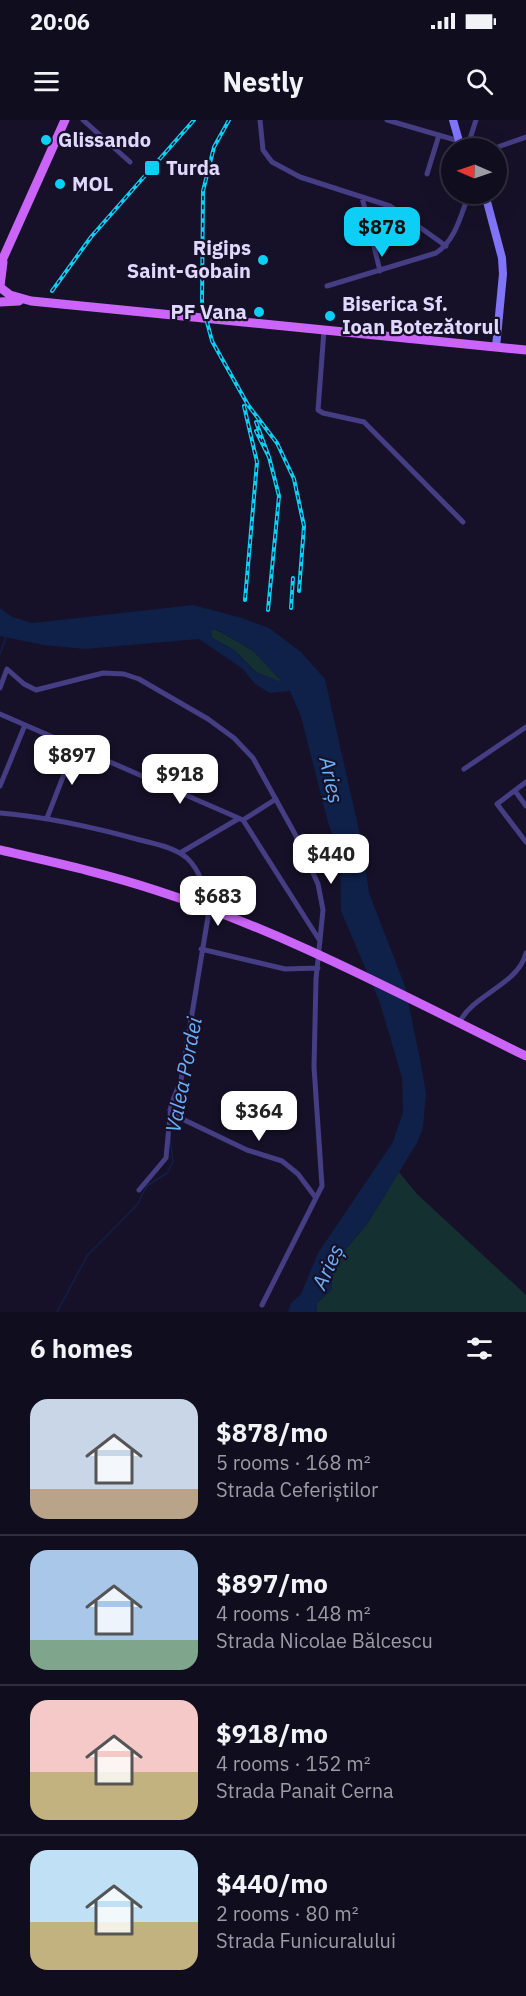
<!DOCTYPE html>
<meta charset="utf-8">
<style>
body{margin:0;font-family:"IBM Plex Sans",sans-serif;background:#1e1b2b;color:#f1f3f6;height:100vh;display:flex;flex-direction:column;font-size:22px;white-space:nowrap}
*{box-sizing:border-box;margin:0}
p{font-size:20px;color:#9c9ca4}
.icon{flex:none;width:33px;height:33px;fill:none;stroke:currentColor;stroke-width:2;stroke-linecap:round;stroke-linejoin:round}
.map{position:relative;height:1192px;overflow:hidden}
.drawer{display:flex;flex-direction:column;background:#100d1e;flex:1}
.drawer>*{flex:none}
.needle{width:39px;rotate:272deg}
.fabs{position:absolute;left:441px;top:18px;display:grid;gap:12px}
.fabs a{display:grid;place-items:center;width:66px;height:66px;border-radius:50%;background:#100d1e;box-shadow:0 6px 24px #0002,0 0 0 2px #302d3c;font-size:30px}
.price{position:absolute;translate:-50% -51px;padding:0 14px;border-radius:12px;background:#fff;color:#222;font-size:20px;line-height:39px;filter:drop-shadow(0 2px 3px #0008)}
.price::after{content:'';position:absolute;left:50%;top:36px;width:18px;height:14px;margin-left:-9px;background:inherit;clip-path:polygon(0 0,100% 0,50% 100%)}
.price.current{background:#0dcff5;color:#111}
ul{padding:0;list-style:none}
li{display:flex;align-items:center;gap:18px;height:150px;padding:0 30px}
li+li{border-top:2px solid #302d3c}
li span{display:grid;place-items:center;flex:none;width:168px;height:120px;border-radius:18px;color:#555}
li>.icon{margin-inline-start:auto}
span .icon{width:72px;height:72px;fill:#fffc;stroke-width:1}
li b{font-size:26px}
h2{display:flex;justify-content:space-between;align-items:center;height:72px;padding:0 30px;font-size:26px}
.status{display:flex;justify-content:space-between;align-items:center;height:42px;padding:0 30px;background:#100d1e;direction:ltr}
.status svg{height:16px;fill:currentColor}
header{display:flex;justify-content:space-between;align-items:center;height:78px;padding:0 30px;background:#100d1e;font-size:27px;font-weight:800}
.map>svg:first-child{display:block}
</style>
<div class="status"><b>20:06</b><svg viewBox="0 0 49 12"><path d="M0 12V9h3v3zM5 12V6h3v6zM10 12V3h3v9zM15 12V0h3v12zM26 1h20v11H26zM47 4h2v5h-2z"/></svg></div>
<header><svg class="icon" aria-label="menu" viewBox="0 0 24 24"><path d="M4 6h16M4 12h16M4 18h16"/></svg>Nestly<svg class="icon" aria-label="search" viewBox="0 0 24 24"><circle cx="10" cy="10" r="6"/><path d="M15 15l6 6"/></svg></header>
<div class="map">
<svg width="526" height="1192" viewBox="0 0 526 1192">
<rect width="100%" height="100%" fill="#161128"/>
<path fill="#143031" d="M 214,509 C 235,520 275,539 282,563 L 256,552 L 234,530 L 212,518 L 211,511 Z
M 399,1052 L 417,1074 L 526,1175 L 526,1192 L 317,1192 L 317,1183 L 331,1170 L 334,1143 L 367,1104 Z"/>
<path fill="#0f2049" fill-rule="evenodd" d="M 193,485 L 242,498 L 269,508 L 301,532 L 325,559 L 362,724 L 369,773 L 405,866 L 421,944 L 426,973 L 423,1008 L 417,1023 L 367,1104 L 334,1143 L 331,1170 L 317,1183 L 317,1192 L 288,1192 L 291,1183 L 301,1174 L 318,1133 L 393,1022 L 403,992 L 402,958 L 380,883 L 341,791 L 340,736 L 328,702 L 301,597 L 290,571 L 270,573 L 255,564 L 243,549 L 199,519 L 85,529 L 43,525 L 0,516 L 0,488 L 12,497 L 33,503 ZM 215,509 L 251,529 L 282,562 L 256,552 L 234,530 L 212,518 L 211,511 Z"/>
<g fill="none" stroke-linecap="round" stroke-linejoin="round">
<path stroke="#0f2049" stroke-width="1.5" d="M 0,534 L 6,517
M 184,956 L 199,866
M 175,991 L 181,966
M 172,1005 L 174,995
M 57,1192 L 87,1136 L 137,1085 L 147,1066 L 167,1053 L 173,1042 L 170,1016"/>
<path stroke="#453e84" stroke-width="5" d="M 83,0 L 130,42
M 260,0 L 263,30 L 272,42 L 300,57 L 390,86 L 446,126
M 387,0 L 459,21
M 467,28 L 476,0
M 495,28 L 526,17
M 427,54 L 439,15
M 362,77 L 380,151
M 327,166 L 436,133 C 456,120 461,94 469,74
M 324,210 L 318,290 L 323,293 L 364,302 L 463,402
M 0,568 L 7,549 L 24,564 L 36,570 L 103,553 L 124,554 L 139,559 L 208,599 L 234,618 L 253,638 L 295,714 L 318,764 L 323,790 L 316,859 L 314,947 L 322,1066 L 262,1185
M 0,594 L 243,700 L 320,821
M 464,649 L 526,607
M 526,662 L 497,684 L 526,722
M 0,666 L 25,605
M 515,671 L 526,686
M 0,693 C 48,697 93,707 140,720 C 155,724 174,727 187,738 C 203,753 207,776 208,797 L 181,960 L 171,985 L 166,1038 L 139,1070
M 47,698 L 75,626
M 243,700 L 276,679
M 180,733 L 238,699
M 201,829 L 285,849 L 318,848
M 459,903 C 473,874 518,865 526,833
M 170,990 L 176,996 L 247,1030 L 282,1041 L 298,1054 L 316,1078"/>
<path stroke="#8074f9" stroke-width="8" d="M 453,0 L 459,21 L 466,28
M 485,74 L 502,138 L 503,154 L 496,227"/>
<path stroke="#cb65f9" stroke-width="9" d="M 0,145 L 65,0
M 0,166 L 3,142
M 1,168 L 10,175 L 31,181 L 526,230
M 0,182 L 19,181
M 0,730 C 52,742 104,753 155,770 C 284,811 405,877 526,936"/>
<g stroke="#0dcff5" stroke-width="4">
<path id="rail" d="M 229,0 L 214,27 L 203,71 L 202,183 L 212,221 L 248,285 L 277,323 L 294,359 L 304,406 L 299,471
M 52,171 L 91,117 L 194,0
M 244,286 L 257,342 L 245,480
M 256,302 L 269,337 L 256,311
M 291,488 L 293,458
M 268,490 L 279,376 L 269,337"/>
</g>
<use href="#rail" stroke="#161128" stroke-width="1.5" stroke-dasharray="4.5" stroke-linecap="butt"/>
</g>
<g fill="#0dcff5" stroke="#161128" stroke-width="2">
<circle cx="46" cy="20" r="6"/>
<rect x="144" y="40" width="16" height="16" rx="3"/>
<circle cx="60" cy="64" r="6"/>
<circle cx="263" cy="140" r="6"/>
<circle cx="259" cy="192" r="6"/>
<circle cx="330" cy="196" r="6"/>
</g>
<g text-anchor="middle" stroke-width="4.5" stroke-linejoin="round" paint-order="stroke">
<g font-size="20" font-weight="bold" fill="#e0d9fd" stroke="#161128" text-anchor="start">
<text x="58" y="27">Glissando</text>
<text x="166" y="55">Turda</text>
<text x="72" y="71">MOL</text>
<text x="251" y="135" text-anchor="end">Rigips<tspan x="251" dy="23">Saint-Gobain</tspan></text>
<text x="342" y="191">Biserica Sf.<tspan x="342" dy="23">Ioan Botezătorul</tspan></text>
<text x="247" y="199" text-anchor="end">PF Vana</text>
</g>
<g font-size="21" font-style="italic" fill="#6baef9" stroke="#161128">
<text transform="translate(331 660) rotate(78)" y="7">Arieș</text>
<text transform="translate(184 955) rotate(-79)" y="7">Valea Pordei</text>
<text transform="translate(328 1147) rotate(-65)" y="7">Arieș</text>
</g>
</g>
</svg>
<div class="fabs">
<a><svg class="needle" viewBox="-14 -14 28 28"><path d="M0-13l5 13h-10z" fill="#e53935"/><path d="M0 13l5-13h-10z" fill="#9c9ca4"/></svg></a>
</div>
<b class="price current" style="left:382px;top:138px">$878</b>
<b class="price" style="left:72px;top:666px">$897</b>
<b class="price" style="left:180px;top:685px">$918</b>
<b class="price" style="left:331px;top:765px">$440</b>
<b class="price" style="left:218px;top:807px">$683</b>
<b class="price" style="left:259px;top:1022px">$364</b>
</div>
<section class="drawer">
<h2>6 homes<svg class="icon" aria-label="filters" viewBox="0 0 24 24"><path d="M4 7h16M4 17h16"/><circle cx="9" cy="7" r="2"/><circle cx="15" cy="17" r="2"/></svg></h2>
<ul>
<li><span style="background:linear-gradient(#c9d6e8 75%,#b9a48a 0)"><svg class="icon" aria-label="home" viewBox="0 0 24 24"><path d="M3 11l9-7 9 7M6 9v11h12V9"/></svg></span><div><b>$878/mo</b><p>5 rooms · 168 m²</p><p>Strada Ceferiștilor</p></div></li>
<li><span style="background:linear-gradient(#a9c7e8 75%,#7fa58c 0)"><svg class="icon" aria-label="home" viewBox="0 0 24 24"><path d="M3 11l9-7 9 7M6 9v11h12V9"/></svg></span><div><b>$897/mo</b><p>4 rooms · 148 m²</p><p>Strada Nicolae Bălcescu</p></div></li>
<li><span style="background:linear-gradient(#f6c9c9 60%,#c2b280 0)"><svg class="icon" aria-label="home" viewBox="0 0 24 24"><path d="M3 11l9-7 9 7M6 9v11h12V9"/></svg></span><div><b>$918/mo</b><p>4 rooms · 152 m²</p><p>Strada Panait Cerna</p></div></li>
<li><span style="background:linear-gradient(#bfe0f5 60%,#c2b280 0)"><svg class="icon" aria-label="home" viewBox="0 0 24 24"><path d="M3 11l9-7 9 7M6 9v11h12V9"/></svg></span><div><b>$440/mo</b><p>2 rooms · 80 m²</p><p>Strada Funicuralului</p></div></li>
</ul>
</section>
